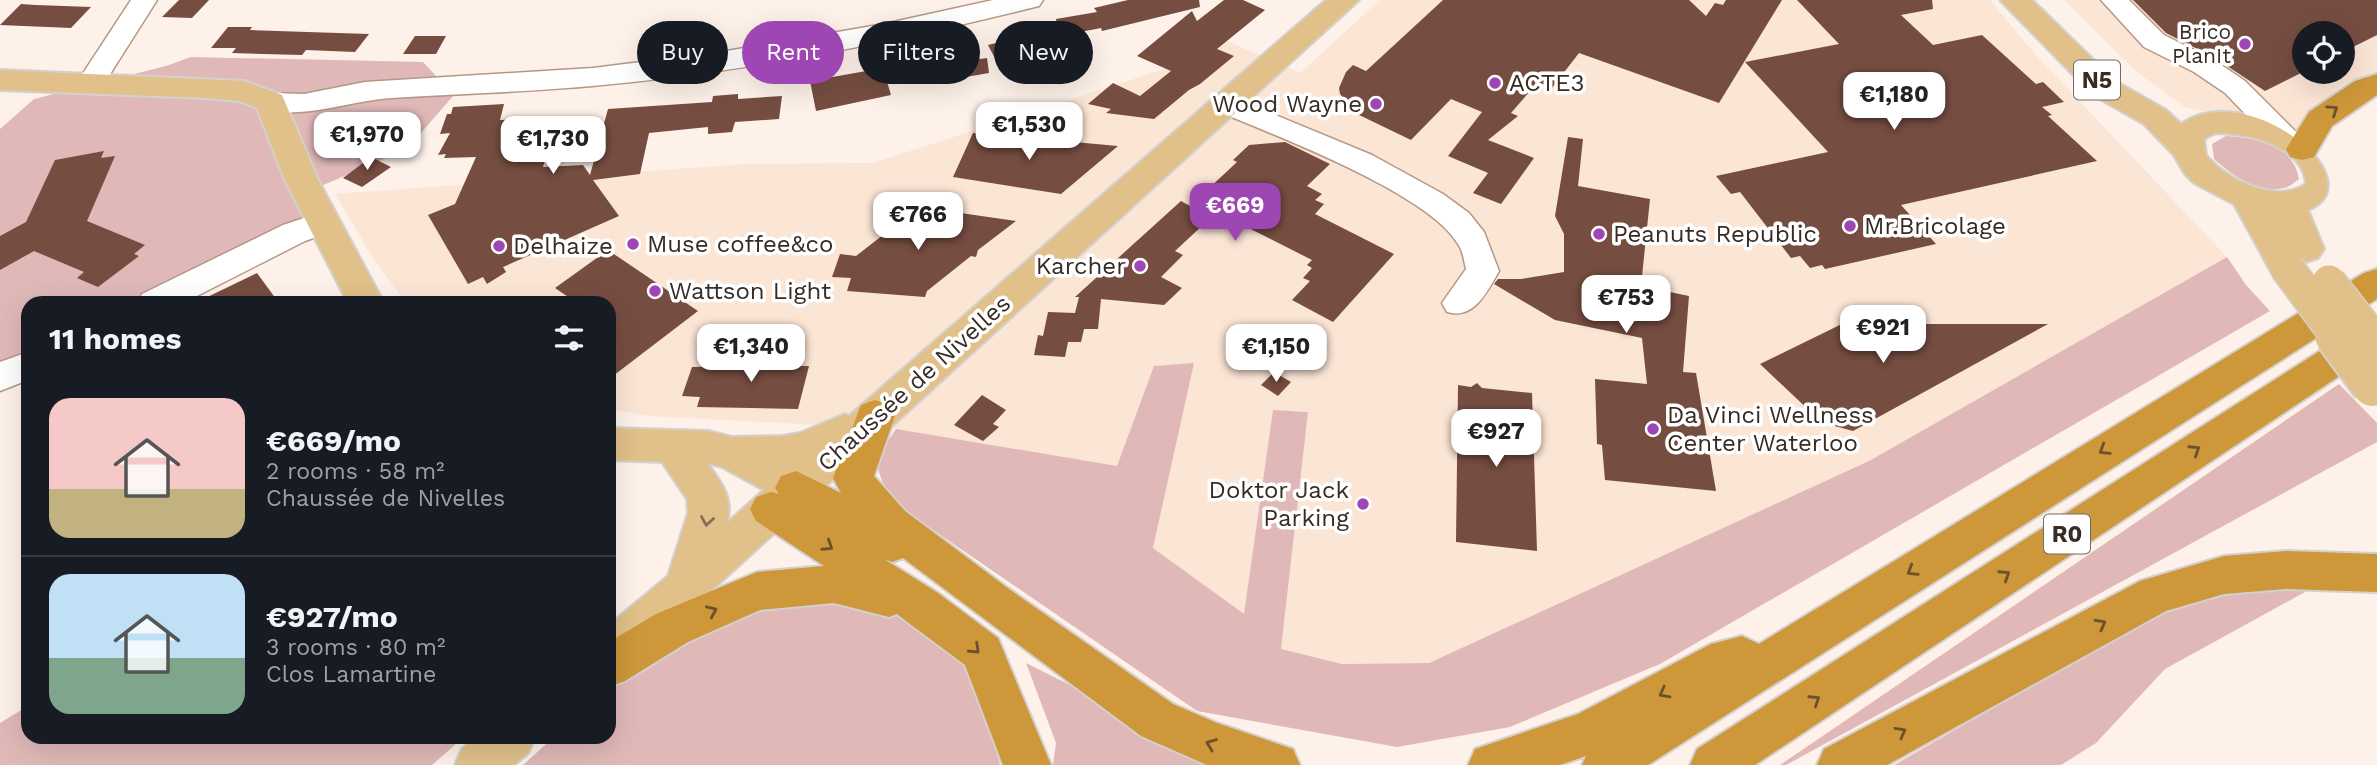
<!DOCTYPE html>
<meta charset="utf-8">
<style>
body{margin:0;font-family:"Work Sans",sans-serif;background:#20242c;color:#f1f3f6;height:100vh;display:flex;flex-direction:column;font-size:26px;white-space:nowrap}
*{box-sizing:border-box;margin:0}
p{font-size:23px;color:#9ea1a6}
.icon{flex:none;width:38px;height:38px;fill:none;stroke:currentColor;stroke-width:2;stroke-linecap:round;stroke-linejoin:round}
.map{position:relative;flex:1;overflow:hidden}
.drawer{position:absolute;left:21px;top:296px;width:595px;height:448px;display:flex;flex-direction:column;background:#171b24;border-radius:21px;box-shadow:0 7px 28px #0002}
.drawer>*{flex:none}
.guide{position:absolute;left:637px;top:21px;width:665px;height:63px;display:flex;gap:14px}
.fabs{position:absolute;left:2292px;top:21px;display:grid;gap:14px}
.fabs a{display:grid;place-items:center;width:63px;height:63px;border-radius:50%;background:#171b24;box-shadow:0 7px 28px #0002;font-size:35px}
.price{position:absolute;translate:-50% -60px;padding:0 16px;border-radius:14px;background:#fff;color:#222;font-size:23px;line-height:46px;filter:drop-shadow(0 2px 4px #0008)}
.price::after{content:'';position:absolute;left:50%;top:42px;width:21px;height:16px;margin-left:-10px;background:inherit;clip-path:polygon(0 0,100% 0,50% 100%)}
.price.selected{background:#9e47b4;color:#fff}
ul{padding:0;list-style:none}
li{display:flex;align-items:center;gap:21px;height:175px;padding:0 28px}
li+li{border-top:2px solid #363941}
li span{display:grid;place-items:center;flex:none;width:196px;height:140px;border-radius:21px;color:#555}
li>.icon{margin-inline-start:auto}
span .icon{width:84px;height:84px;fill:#fffc;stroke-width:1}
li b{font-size:30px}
h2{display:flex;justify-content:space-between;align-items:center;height:84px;padding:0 28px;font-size:30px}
.chip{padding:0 24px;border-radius:32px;background:#171b24;box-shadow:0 7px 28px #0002;font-size:24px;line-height:63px}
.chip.selected{background:#9e47b4;color:#fff}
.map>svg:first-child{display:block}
</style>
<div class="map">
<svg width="2377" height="765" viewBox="0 0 2377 765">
<rect width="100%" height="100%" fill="#fdf1e9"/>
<path fill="#fbe5d5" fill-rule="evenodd" d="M 1380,0 L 1990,0 L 2034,53 L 2227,257 L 1869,461 L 1429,663 L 1342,664 L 1281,650 L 1308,412 L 1273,410 L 1244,615 L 1153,548 L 1193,363 L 1154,366 L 1117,467 L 896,429 L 648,416 L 609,409 L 609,303 L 406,303 L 373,258 L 335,194 L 745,164 L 873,163 L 1171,67 L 1211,34 L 1300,73 Z
M 2064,0 L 2377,0 L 2377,75 L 2342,85 L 2297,132 L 2185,107 L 2137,72 ZM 2305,33 L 2343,33 L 2343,72 L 2305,72 Z"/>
<path fill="#e0b8b8" d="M 191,57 L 423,62 L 454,95 L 407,149 L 321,186 L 298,223 L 139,303 L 28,303 L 28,359 L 0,373 L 0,129 L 34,99 L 166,66 Z
M 2226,136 C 2257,138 2293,144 2299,179 C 2295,182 2289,187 2285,188 C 2259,194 2231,175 2214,159 L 2212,144 Z
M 2227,257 L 2246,285 L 2270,311 L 1660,664 L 1510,727 L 1397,747 L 1197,711 L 888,499 L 875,460 L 896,429 L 1117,466 L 1154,366 L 1194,363 L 1153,548 L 1244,614 L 1273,410 L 1308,412 L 1281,649 L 1342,664 L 1429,663 L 1869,461 Z
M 2339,384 L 2377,423 L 2377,442 L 1786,765 L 1780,765 Z
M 2247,587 L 2314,587 L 2165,669 L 2096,743 L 2061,765 L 1894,765 L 2179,601 Z
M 760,596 L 874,601 L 942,635 L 981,687 L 1000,765 L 523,765 L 554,737 L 609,737 L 609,690 L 700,622 Z
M 1026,663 L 1230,765 L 1053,765 L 1056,743 Z
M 28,706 L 28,737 L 464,737 L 432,765 L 0,765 L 0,723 Z"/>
<path fill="#764d41" d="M 179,0 L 209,0 L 192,18 L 162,17 Z
M 1128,0 L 1199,0 L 1200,7 L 1102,31 L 1101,28 L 1059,36 L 1056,19 L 1097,12 L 1094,8 Z
M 1224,0 L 1243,0 L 1265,10 L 1217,49 L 1234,56 L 1200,84 L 1189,90 L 1154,119 L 1106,113 L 1111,109 L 1088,104 L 1113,83 L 1140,96 L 1171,71 L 1137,56 L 1192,11 L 1197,21 Z
M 1443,0 L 1689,0 L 1706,16 L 1715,3 L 1723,5 L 1726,0 L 1782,0 L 1719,103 L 1579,53 L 1552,88 L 1538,82 L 1511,113 L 1518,116 L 1488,140 L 1534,158 L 1501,204 L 1473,193 L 1488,173 L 1448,156 L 1482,112 L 1451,99 L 1411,140 L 1355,113 L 1340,94 L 1339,88 L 1346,72 L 1353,65 L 1366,71 Z
M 1797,0 L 1932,0 L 1933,9 L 1901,15 L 1933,45 L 1982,35 L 2036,84 L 2043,82 L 2064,102 L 2042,107 L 2052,115 L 2048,116 L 2097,161 L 1901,205 L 1936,244 L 1825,269 L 1822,265 L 1810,268 L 1800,256 L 1791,258 L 1740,192 L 1731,194 L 1716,176 L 1828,152 L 1745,62 L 1839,44 Z
M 2133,0 L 2377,0 L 2377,35 L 2343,52 L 2343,33 L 2305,33 L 2305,71 L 2265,91 L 2215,58 L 2166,33 Z
M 21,4 L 36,5 L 91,7 L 71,28 L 0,25 Z
M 228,27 L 252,27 L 250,30 L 369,34 L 355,52 L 306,50 L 302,55 L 232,53 L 236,48 L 211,48 Z
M 934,33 L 944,64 L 987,58 L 989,73 L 931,83 L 926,35 Z
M 415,36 L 446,36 L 436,54 L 403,54 Z
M 1012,39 L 1024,62 L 1000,68 L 988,45 Z
M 883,68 L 891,95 L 816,111 L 810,81 Z
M 738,94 L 738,99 L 782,96 L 779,119 L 735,122 L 732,132 L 708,134 L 708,127 L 649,133 L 640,174 L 593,180 L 619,216 L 503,267 L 506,272 L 487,284 L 483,277 L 468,284 L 428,215 L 455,204 L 476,157 L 444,158 L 446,154 L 438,155 L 450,133 L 440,134 L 447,114 L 451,114 L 453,107 L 504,104 L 500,120 L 553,117 L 548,131 L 553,131 L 543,167 L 583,165 L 590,175 L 608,109 L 712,102 L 713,96 Z
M 973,133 L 1118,146 L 1061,194 L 953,177 Z
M 1568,137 L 1583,139 L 1578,186 L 1650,199 L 1641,286 L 1689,296 L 1683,372 L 1696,373 L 1716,491 L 1605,480 L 1602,445 L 1597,444 L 1595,379 L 1647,384 L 1642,338 L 1555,320 L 1494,284 L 1498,279 L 1521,279 L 1564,272 L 1564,234 L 1555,216 Z
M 1285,142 L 1330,164 L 1307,186 L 1322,194 L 1315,200 L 1324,204 L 1315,214 L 1394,254 L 1333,322 L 1292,300 L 1310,281 L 1303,278 L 1312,268 L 1307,265 L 1312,260 L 1217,212 L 1175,251 L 1183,255 L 1161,277 L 1182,288 L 1164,305 L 1101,299 L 1098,329 L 1084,329 L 1081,342 L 1068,342 L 1065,357 L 1034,355 L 1038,335 L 1043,336 L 1048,312 L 1075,313 L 1079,297 L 1075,297 L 1181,201 L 1190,206 L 1237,162 L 1233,160 L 1249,145 Z
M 104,151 L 101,158 L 115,156 L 87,221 L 145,245 L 134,254 L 139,256 L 98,287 L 77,278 L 84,272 L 34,251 L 0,270 L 0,236 L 26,222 L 55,160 Z
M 371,157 L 391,167 L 362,187 L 343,178 Z
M 919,207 L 1016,221 L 978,250 L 976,257 L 971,256 L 927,291 L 925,297 L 847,291 L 851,278 L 832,277 L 840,254 L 856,256 Z
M 608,250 L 698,311 L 609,379 L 609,303 L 577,303 L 555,288 Z
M 257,273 L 279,303 L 195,303 Z
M 1850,320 L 1855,324 L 2048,324 L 1853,431 L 1831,425 L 1818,414 L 1814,415 L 1760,364 Z
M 773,350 L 804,351 L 799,366 L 809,366 L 798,409 L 697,407 L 700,397 L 682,396 L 692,367 L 768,366 Z
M 1274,372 L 1291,382 L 1278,396 L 1261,385 Z
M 1477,383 L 1482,388 L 1532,393 L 1537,551 L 1456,542 L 1458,385 L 1471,387 Z
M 982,395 L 1006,410 L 993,424 L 999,427 L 983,441 L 954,425 Z"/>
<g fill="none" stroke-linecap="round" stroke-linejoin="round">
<g stroke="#b49885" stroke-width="3">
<path id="minor" d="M 131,0 L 157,0 L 100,90 L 90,93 L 80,90 L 76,84 Z
M 993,0 L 1043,0 L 1039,6 C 894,42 741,73 592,86 C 525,92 458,94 391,98 C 348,101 304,120 261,109 L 257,102 L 261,95 L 271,93 L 304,94 L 365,82 L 593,68 L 721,52 L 884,24 Z
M 2101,0 L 2129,0 L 2164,35 L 2214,60 L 2245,81 L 2296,132 L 2301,139 L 2296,146 L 2286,149 L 2276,146 L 2225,93 L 2194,72 L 2144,47 Z
M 1227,95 L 1372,155 L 1443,194 L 1469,213 L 1484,232 L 1499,271 C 1487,292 1474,320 1447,312 L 1442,303 L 1466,269 C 1464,261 1463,251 1458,244 C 1428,193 1274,135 1217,111 L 1213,104 L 1217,97 Z
M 322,212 L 333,215 L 338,223 L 333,231 L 305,241 L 183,303 L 138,303 L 142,294 L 283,225 Z
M 28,352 L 28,380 L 0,391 L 0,362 Z"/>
</g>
<g stroke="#d3d1cf" stroke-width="4">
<path id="major" d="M 1326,0 L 1359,0 L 701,600 L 625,667 L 609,673 L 609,625 L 668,576 L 688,513 L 687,499 L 662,462 L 609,460 L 609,428 L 708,431 L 732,437 L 782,436 L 800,433 L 845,414 L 849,416 ZM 707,463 L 722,467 L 764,490 L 727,523 C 734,498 721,482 707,463 Z
M 2000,0 L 2032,0 L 2115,81 L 2166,110 L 2181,124 C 2249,76 2377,182 2308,210 L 2324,249 L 2318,258 L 2306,262 L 2300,260 L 2305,268 L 2300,277 L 2287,281 L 2274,277 L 2234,204 L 2194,183 L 2185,174 L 2173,154 L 2144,124 L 2093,95 ZM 2215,133 C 2246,133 2303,145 2306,184 C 2277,204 2226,180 2206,155 L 2204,139 Z
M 0,70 L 244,81 L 282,95 L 318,180 L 384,303 L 348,303 L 285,180 L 257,108 L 239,101 L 206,98 L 0,90 Z
M 476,737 L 535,737 L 528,753 L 514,765 L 455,765 L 462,749 Z"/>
</g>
<g stroke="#d3d1cf" stroke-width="4">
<path id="highway" d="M 2377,74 L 2377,95 L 2332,126 L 2314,157 L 2302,160 L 2290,157 L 2286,149 L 2309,112 L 2355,81 Z
M 2377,269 L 2377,299 L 1648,765 L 1582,765 L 1586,756 L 1560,765 L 1468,765 L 1475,749 L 1578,714 L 1711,644 L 1742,636 L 1759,644 L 2364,273 Z
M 2375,320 L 2377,351 L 1755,765 L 1690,765 L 1697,749 L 2362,324 Z
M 875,400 L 889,405 L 895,416 L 874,476 L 905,511 L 1009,589 L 1173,704 L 1217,723 L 1293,749 L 1300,765 L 1207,765 L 1141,736 L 903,558 L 892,562 L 884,559 L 938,593 L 998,638 L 1051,765 L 1003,765 L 965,665 L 906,621 L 897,614 L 889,617 L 834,603 L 760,610 L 688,642 L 625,681 L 609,687 L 609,642 L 656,614 L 757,572 L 824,566 L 756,521 L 750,509 L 756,497 L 771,492 L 779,494 L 775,488 L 781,476 L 796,471 L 841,493 L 833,478 L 861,405 Z
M 2286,551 L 2377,554 L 2377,592 L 2286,589 L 2224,594 L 2166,611 L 1887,765 L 1817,765 L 1824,749 L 2140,581 L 2224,556 Z"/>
</g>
<use href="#minor" fill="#fff" fill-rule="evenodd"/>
<use href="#major" fill="#e1c189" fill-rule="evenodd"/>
<use href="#highway" fill="#cd973a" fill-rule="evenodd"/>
<g stroke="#d3d1cf" stroke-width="36" stroke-linecap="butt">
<path id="major-bridge-far1" d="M 2287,268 L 2338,337
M 2329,282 L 2372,337"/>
</g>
<g stroke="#d3d1cf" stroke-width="46" stroke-linecap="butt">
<path id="major-bridge" d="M 2336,335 L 2373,385
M 2370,335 L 2377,344"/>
</g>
<use href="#major-bridge-far1" stroke="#e1c189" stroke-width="33"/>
<use href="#major-bridge" stroke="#e1c189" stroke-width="42"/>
</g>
<defs><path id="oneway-chevron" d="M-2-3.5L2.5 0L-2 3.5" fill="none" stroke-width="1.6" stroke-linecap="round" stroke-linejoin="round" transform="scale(1.75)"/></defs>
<g stroke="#6c512c">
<use href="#oneway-chevron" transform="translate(2333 110) rotate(-34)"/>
<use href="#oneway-chevron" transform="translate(2104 450) rotate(148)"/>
<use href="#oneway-chevron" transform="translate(2195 450) rotate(-33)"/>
<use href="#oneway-chevron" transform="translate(828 546) rotate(33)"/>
<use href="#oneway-chevron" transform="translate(1912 571) rotate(148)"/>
<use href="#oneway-chevron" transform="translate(2005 575) rotate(-33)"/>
<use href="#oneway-chevron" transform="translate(712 611) rotate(-24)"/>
<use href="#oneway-chevron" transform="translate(2101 624) rotate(-29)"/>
<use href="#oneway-chevron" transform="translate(975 649) rotate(43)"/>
<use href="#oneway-chevron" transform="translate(1664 693) rotate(152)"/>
<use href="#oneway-chevron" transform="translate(1815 700) rotate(-33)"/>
<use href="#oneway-chevron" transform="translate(1901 732) rotate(-29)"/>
<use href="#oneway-chevron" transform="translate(1211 744) rotate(-159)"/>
</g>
<use stroke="#846f51" href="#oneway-chevron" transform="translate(707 521) rotate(99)"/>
<g fill="#9e47b4" stroke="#fff" stroke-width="2.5">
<circle cx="2245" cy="44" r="7"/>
<circle cx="1495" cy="83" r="7"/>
<circle cx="1376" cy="104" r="7"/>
<circle cx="1850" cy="226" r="7"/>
<circle cx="1599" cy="234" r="7"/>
<circle cx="633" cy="244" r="7"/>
<circle cx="499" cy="246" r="7"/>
<circle cx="1140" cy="266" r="7"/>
<circle cx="655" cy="291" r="7"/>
<circle cx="1653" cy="429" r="7"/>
<circle cx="1363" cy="504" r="7"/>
</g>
<g text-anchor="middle" stroke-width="7" stroke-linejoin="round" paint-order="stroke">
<g font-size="21" fill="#372c24" stroke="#fff" text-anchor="end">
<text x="2231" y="39">Brico<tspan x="2231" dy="24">PlanIt</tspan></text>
</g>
<g fill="#fff" stroke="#736b66" stroke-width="2">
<rect x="2074" y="60.5" width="46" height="39" rx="5"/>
<rect x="2044" y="514.5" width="46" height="39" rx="5"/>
</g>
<g font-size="23" font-weight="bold" fill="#372c24">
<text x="2097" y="88">N5</text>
<text x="2067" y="542">R0</text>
</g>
<g font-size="24" fill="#372c24" stroke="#fff" text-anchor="start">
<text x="1509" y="91">ACTE3</text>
<text x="1362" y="112" text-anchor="end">Wood Wayne</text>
<text x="1864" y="234">Mr.Bricolage</text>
<text x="1613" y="242">Peanuts Republic</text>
<text x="647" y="252">Muse coffee&amp;co</text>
<text x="513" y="254">Delhaize</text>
<text x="1126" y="274" text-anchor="end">Karcher</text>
<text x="669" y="299">Wattson Light</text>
<text x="1667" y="423">Da Vinci Wellness<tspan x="1667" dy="28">Center Waterloo</tspan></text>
<text x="1349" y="498" text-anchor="end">Doktor Jack<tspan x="1349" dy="28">Parking</tspan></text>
</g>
<g font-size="24" fill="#372c24" stroke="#fff">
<text transform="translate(914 383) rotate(-42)" y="8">Chaussée de Nivelles</text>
</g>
</g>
</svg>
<div class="fabs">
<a><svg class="icon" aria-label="locate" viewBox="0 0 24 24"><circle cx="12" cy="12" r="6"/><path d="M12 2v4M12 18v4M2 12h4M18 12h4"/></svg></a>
</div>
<b class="price" style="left:1894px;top:132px">€1,180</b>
<b class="price" style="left:1029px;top:162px">€1,530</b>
<b class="price" style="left:367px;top:172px">€1,970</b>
<b class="price" style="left:553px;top:176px">€1,730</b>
<b class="price selected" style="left:1235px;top:243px">€669</b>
<b class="price" style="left:918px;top:252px">€766</b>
<b class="price" style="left:1626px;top:335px">€753</b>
<b class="price" style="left:1883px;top:365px">€921</b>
<b class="price" style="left:751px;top:384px">€1,340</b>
<b class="price" style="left:1276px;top:384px">€1,150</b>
<b class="price" style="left:1496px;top:469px">€927</b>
<div class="guide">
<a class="chip">Buy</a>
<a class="chip selected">Rent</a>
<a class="chip">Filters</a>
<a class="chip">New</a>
</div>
<section class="drawer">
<h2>11 homes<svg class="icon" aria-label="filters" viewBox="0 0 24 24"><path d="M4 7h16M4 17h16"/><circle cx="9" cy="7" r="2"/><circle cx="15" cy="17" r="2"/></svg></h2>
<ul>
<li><span style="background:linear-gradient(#f6c9c9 65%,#c2b280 0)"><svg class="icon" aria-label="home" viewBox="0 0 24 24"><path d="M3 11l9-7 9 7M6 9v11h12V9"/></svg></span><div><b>€669/mo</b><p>2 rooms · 58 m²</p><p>Chaussée de Nivelles</p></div></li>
<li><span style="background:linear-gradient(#bfe0f5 60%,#7fa58c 0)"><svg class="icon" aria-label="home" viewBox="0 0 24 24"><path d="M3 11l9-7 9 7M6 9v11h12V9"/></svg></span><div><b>€927/mo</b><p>3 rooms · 80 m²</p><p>Clos Lamartine</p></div></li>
</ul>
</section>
</div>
